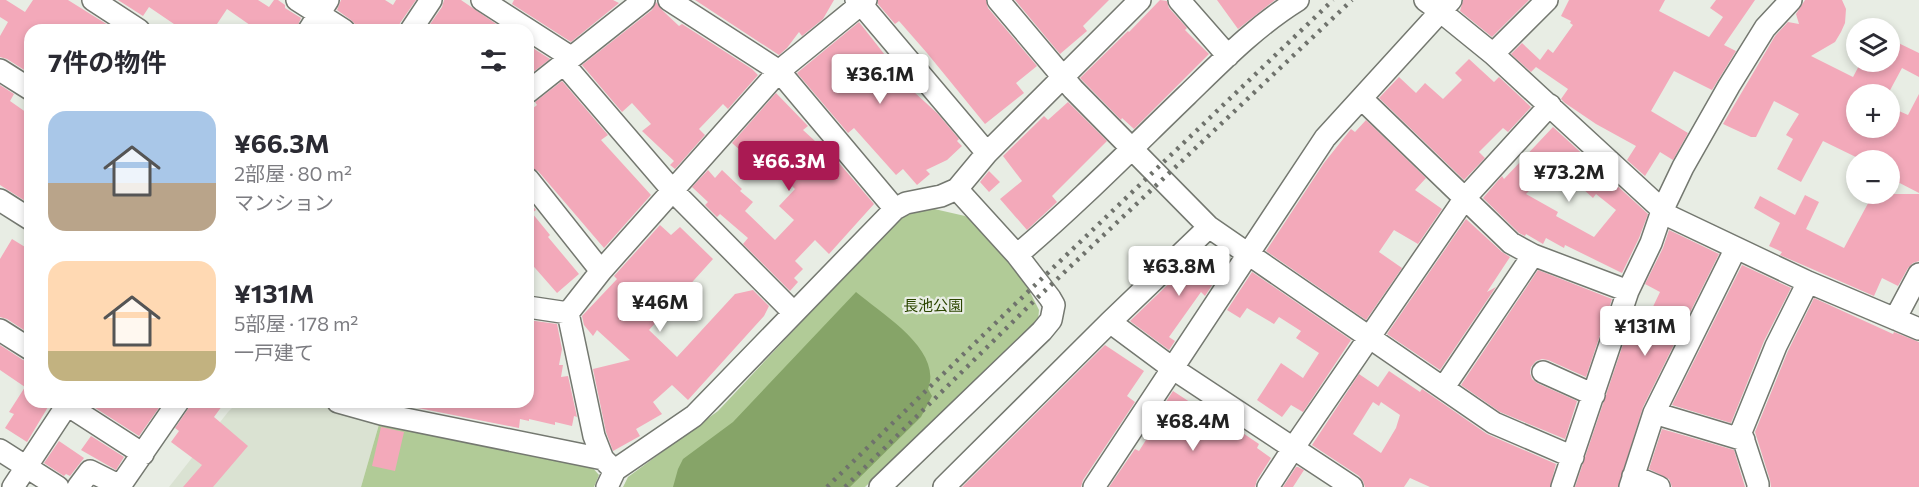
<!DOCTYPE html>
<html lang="ja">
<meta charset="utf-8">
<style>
body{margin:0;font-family:Commissioner,"Noto Sans JP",sans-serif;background:#f7f7f7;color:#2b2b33;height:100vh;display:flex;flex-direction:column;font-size:22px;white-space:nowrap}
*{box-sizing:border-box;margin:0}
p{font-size:20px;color:#7c7c81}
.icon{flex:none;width:33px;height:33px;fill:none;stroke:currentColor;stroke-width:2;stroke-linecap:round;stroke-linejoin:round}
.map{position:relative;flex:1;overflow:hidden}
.side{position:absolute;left:24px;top:24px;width:510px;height:384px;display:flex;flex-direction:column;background:#fff;border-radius:18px;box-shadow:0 3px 9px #0003}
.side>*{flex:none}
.buttons{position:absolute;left:1846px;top:18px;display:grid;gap:12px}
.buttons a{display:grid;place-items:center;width:54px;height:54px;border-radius:50%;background:#fff;box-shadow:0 3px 9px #0003;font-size:30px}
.price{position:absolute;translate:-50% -51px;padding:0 14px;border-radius:6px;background:#fff;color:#222;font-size:20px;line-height:39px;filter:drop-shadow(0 2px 3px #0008)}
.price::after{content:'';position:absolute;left:50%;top:36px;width:18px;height:14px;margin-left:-9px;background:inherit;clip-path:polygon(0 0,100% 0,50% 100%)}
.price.active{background:#aa1a53;color:#fff}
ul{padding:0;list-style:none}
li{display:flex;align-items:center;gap:18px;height:150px;padding:0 24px}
li span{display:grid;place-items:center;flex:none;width:168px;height:120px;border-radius:18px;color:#555}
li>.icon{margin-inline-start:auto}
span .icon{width:72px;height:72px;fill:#fffc;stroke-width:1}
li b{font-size:26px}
h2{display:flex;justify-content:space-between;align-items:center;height:72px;padding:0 24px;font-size:26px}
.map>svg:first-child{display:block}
</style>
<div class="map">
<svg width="1919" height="487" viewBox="0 0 1919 487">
<rect width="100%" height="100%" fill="#e8ede4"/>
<path fill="#dae2d2" d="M 238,402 L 312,402 L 380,421 L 361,487 L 169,487 L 228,412 Z"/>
<path fill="#b1cb97" d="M 930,208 L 965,216 L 983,228 L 1027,286 L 1039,310 L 1038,321 L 992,367 L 865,487 L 623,487 L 628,477 L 718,411 L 855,265 L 904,214 Z
M 380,421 L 591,466 L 599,475 L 594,487 L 361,487 Z"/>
<path fill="#86a468" d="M 856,292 C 882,314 943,350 928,389 L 932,396 L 921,417 L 850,487 L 673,487 L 678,469 L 683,459 L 733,422 Z"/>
<path fill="#f3a9ba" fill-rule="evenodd" d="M 0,0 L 6,0 L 25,12 L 33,0 L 68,0 L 116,30 L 30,30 L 29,73 L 7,59 L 0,57 L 0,36 L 8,22 L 0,17 Z
M 118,0 L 258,0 L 269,7 L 274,0 L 278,0 L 285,5 L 285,8 L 301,18 L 296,30 L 257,30 L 227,9 L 213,30 L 169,30 L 174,24 L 149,7 L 143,16 Z
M 341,0 L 385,0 L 393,5 L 396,0 L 416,0 L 400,23 L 398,30 L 357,30 L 356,25 L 351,20 L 337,10 Z
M 444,0 L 461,0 L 505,30 L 426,30 L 442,7 Z
M 514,0 L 613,0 L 619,3 L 571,42 L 512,4 Z
M 695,0 L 834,0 L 823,19 L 802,36 L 799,32 L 787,48 L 779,55 Z
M 878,0 L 986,0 L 988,8 L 1037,66 L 1016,83 L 1024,93 L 985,124 L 927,53 L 899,21 L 895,24 L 878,4 Z
M 1015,0 L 1109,0 L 1083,26 L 1087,31 L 1060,54 Z
M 1160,0 L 1167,1 L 1169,8 L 1187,28 L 1185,30 L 1209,54 L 1134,129 L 1122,118 L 1121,120 L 1080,78 L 1128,31 L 1129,32 Z
M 1217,0 L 1275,0 L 1238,29 Z
M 1463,0 L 1529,0 L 1492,37 L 1460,11 Z
M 1569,0 L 1665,0 L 1659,11 L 1709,37 L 1723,17 L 1710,8 L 1716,0 L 1755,0 L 1724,45 L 1736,51 L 1712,90 L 1674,71 L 1651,111 L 1688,133 L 1673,160 L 1660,152 L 1645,176 L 1627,160 L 1636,146 L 1596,124 L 1565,103 L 1561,99 L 1568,89 L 1536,67 L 1531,72 L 1511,54 L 1522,43 L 1540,60 L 1548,49 L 1553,53 L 1573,25 L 1570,23 L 1571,21 L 1561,16 Z
M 1805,0 L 1842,0 L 1846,9 L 1845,23 L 1841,32 L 1835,42 L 1811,56 L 1853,77 L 1861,62 L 1890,62 L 1890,39 L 1919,53 L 1919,77 L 1902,68 L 1888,94 L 1857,94 L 1857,128 L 1890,128 L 1890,107 L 1908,115 L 1919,94 L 1919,193 L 1890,178 L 1890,160 L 1862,160 L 1823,141 L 1801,182 L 1777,169 L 1793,139 L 1786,135 L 1799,114 L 1774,101 L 1756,137 L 1751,137 L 1723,124 L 1775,36 L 1788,22 L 1799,24 L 1796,14 Z
M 656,2 L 662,10 L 679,26 L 682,24 L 752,69 L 758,75 L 728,109 L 723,104 L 699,129 L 705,135 L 675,169 L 670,165 L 674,161 L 642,131 L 651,124 L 632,103 L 622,112 L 582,65 L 652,10 Z
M 859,22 L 914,92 L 937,113 L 959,139 L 957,141 L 962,146 L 947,160 L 926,170 L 930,174 L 917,185 L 903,169 L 896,175 L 854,128 L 848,133 L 797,73 Z
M 528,45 L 550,59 L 528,76 Z
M 1469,59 L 1494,82 L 1499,77 L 1531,107 L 1508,132 L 1503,128 L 1479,152 L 1485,158 L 1464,180 L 1379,98 L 1399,77 L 1416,93 L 1425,83 L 1443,99 L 1462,80 L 1455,73 Z
M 562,81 L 608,135 L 601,140 L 651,195 L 604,248 L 538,171 L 528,167 L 528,112 L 537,105 L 535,102 Z
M 0,85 L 14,94 L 10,101 L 30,115 L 30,204 L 0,185 Z
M 776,93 L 808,126 L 803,130 L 839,163 L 874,204 L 829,254 L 815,240 L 795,261 L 803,269 L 794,278 L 798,282 L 790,291 L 743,244 L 748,238 L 720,214 L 717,217 L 705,205 L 708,202 L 692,187 L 708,170 L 715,178 L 722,170 L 742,189 L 740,191 L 753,202 L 745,211 L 775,240 L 794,220 L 779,206 L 795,189 L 773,168 L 769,172 L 752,156 L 750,159 L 732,143 Z
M 1068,102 L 1107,141 L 1052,196 L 1057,202 L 1027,230 L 1000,199 L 1022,181 L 1003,156 L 1044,116 L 1048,120 Z
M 1366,120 L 1426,178 L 1415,190 L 1442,209 L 1418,244 L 1394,230 L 1379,252 L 1402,268 L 1366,320 L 1266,251 L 1324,163 L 1351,129 L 1355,132 Z
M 1553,127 L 1648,214 L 1639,238 L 1622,273 L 1565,245 L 1564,248 L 1546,238 L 1543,244 L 1526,234 L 1525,236 L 1519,233 L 1483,198 L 1502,176 L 1504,179 ZM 1553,166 L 1580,190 L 1582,188 L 1593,198 L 1596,194 L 1616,210 L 1594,237 L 1556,216 L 1558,212 L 1526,194 Z
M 989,171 L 1000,182 L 989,192 L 980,182 Z
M 1873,194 L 1919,194 L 1919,261 L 1913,263 L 1908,268 L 1898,286 L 1882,278 L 1874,296 L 1780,255 L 1782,252 L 1769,246 L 1780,223 L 1754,208 L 1760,196 L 1795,215 L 1805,195 L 1819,202 L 1806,229 L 1844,248 Z
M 528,200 L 536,210 L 532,213 L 550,235 L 548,237 L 579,274 L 557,293 L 528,260 Z
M 1466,219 L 1502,252 L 1510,257 L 1487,292 L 1496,287 L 1440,370 L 1387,334 Z
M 660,225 L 671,235 L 680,227 L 713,259 L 649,330 L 677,357 L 735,294 L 753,290 L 769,306 L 764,316 L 688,400 L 672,385 L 653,402 L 662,414 L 636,429 L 640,436 L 613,451 L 606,432 L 593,369 L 630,360 L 597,330 L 593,336 L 584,325 L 582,316 L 617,279 L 614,276 Z
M 1669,230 L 1719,254 L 1643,407 L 1618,487 L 1575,487 L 1636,306 L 1650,313 L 1660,292 L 1645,284 L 1663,248 Z
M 12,239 L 30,250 L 30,334 L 7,319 L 0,317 L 0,259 Z
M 1208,246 L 1216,251 L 1214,254 L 1227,262 L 1205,296 L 1201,292 L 1169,337 L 1175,341 L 1169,350 L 1130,321 Z
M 1742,265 L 1791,288 L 1764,341 L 1731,423 L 1672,405 Z
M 1538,270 L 1612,299 L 1586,377 L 1548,360 L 1542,359 L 1536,361 L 1531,367 L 1530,373 L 1532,379 L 1537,383 L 1577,401 L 1565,439 L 1500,412 L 1461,385 Z
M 1252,272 L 1351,340 L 1303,412 L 1291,405 L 1282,417 L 1257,400 L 1281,363 L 1303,378 L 1319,353 L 1296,338 L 1301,331 L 1279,317 L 1274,324 L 1247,308 L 1240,318 L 1227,310 Z
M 1814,298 L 1893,334 L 1894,332 L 1919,342 L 1919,487 L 1771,487 L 1770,480 L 1755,432 L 1788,351 Z
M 528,320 L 557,324 L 562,349 L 559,365 L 563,365 L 561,377 L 568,376 L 577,417 L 574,416 L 572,426 L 555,422 L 555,425 L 529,419 L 529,421 L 520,419 L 519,428 L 413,407 L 413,402 L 528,402 Z
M 0,345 L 23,360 L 30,362 L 30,402 L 51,402 L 27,442 L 5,428 L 14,414 L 9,412 L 25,387 L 0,370 Z
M 1105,345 L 1144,371 L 1127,396 L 1135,402 L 1083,480 L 1081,487 L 962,487 Z
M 1389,371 L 1420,392 L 1422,389 L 1487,434 L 1556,464 L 1550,487 L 1430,487 L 1410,478 L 1404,487 L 1365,487 L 1363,481 L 1359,476 L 1312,445 L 1359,374 L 1378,387 ZM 1373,402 L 1379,406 L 1381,402 L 1400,415 L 1396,428 L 1381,453 L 1353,434 Z
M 1173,391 L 1199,408 L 1201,405 L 1259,444 L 1257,448 L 1271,458 L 1257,480 L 1255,487 L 1109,487 L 1135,449 L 1139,451 L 1163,413 L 1160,411 Z
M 86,402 L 163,402 L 139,436 Z
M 191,402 L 225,402 L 214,417 L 248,446 L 213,487 L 183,487 L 202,465 L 171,442 L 179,431 L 175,428 L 188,409 Z
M 381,427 L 404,432 L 395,471 L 372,466 Z
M 1662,429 L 1734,450 L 1745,487 L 1672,487 L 1669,479 L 1649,469 Z
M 91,436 L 124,457 L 116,470 L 81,450 Z
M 59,441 L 84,458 L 70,476 L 66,474 L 64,476 L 44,463 Z
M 1296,467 L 1298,467 L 1304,470 L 1293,487 L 1283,487 Z"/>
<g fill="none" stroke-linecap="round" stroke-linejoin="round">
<g stroke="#747870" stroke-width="24">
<path id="minor" d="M 93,0 L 139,30
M 297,0 L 344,30
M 482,0 L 566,54 L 569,70 L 673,191 L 794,313
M 669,0 L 779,71 L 895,209
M 856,0 L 861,4 L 987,153
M 998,0 L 1073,89 L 1209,227
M 1179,0 L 1228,56
M 1425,0 L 1440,11 L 1493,54 L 1669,216 L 1808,282 L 1919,329
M 309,30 L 328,0
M 411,30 L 431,0
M 1493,54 L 1547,0
M 0,70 L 30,89
M 528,92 L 644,0
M 1362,99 L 1511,243 L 1533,255 L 1628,291
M 528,179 L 601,271
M 0,200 L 30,219
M 1017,255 C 1076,205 1131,149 1187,95 C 1222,61 1256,26 1298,0
M 528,307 L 568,313
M 568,313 L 601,271 L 779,71 L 866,0
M 568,313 L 594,436 L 603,459 L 611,467
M 1895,319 L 1919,274
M 1110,322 L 1172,368 L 1352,487
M 0,330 L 30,349
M 1543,372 L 1594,395
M 1444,387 L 1533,255
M 338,402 L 381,414 L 603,459
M 67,405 L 143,454
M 1654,413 L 1744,440
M 0,450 L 58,487
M 1633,476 L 1659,487
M 13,487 L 69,402
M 78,487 L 90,471 L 120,486 L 178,402
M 607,487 L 615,470 L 694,416 L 895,209 L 906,203 L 941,196 L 957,189 L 987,153 L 1140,0
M 880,487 L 1042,331 L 1051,320 L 1054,305 L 1050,298 L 1017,255 L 957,189
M 944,487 L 1110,322 L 1209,227 L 1494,423 L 1573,457
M 1094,487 L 1325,138 L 1451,0
M 1268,487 L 1294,447 L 1465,198 L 1550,105
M 1562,487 L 1628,291 L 1651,243 L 1662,211 L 1683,167 L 1729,86 L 1765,28 L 1791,0
M 1630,487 L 1654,413 L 1736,248
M 1758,487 L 1758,484 L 1741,432 L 1776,346 L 1808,282"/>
</g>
<use href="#minor" stroke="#fff" stroke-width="21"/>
<path stroke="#6f726c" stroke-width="4.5" stroke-dasharray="3 6" stroke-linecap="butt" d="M 827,487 L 1010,309 L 1333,0
M 845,487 L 1034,301 L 1352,0"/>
</g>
<g text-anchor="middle" stroke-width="4.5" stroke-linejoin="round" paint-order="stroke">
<g font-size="15" fill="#2c4601" stroke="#e8ede4">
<text x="933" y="311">長池公園</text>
</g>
</g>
</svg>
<div class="buttons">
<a><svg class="icon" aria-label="layers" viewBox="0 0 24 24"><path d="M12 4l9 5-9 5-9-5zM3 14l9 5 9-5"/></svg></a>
<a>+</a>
<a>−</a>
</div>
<b class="price" style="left:880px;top:105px">¥36.1M</b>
<b class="price active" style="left:789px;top:192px">¥66.3M</b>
<b class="price" style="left:1569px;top:203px">¥73.2M</b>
<b class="price" style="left:1179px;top:297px">¥63.8M</b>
<b class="price" style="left:660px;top:333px">¥46M</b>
<b class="price" style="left:1645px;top:357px">¥131M</b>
<b class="price" style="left:1193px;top:452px">¥68.4M</b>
<section class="side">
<h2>7件の物件<svg class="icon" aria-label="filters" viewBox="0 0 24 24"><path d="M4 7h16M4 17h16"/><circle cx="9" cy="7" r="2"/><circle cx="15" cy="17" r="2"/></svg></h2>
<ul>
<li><span style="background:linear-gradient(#a9c7e8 60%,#b9a48a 0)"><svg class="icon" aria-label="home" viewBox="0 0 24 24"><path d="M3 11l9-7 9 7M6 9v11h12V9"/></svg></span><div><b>¥66.3M</b><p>2部屋 · 80 m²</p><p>マンション</p></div></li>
<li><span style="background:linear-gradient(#ffd9b3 75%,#c2b280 0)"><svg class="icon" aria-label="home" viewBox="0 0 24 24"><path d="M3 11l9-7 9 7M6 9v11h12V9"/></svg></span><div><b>¥131M</b><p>5部屋 · 178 m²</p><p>一戸建て</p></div></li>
</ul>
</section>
</div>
